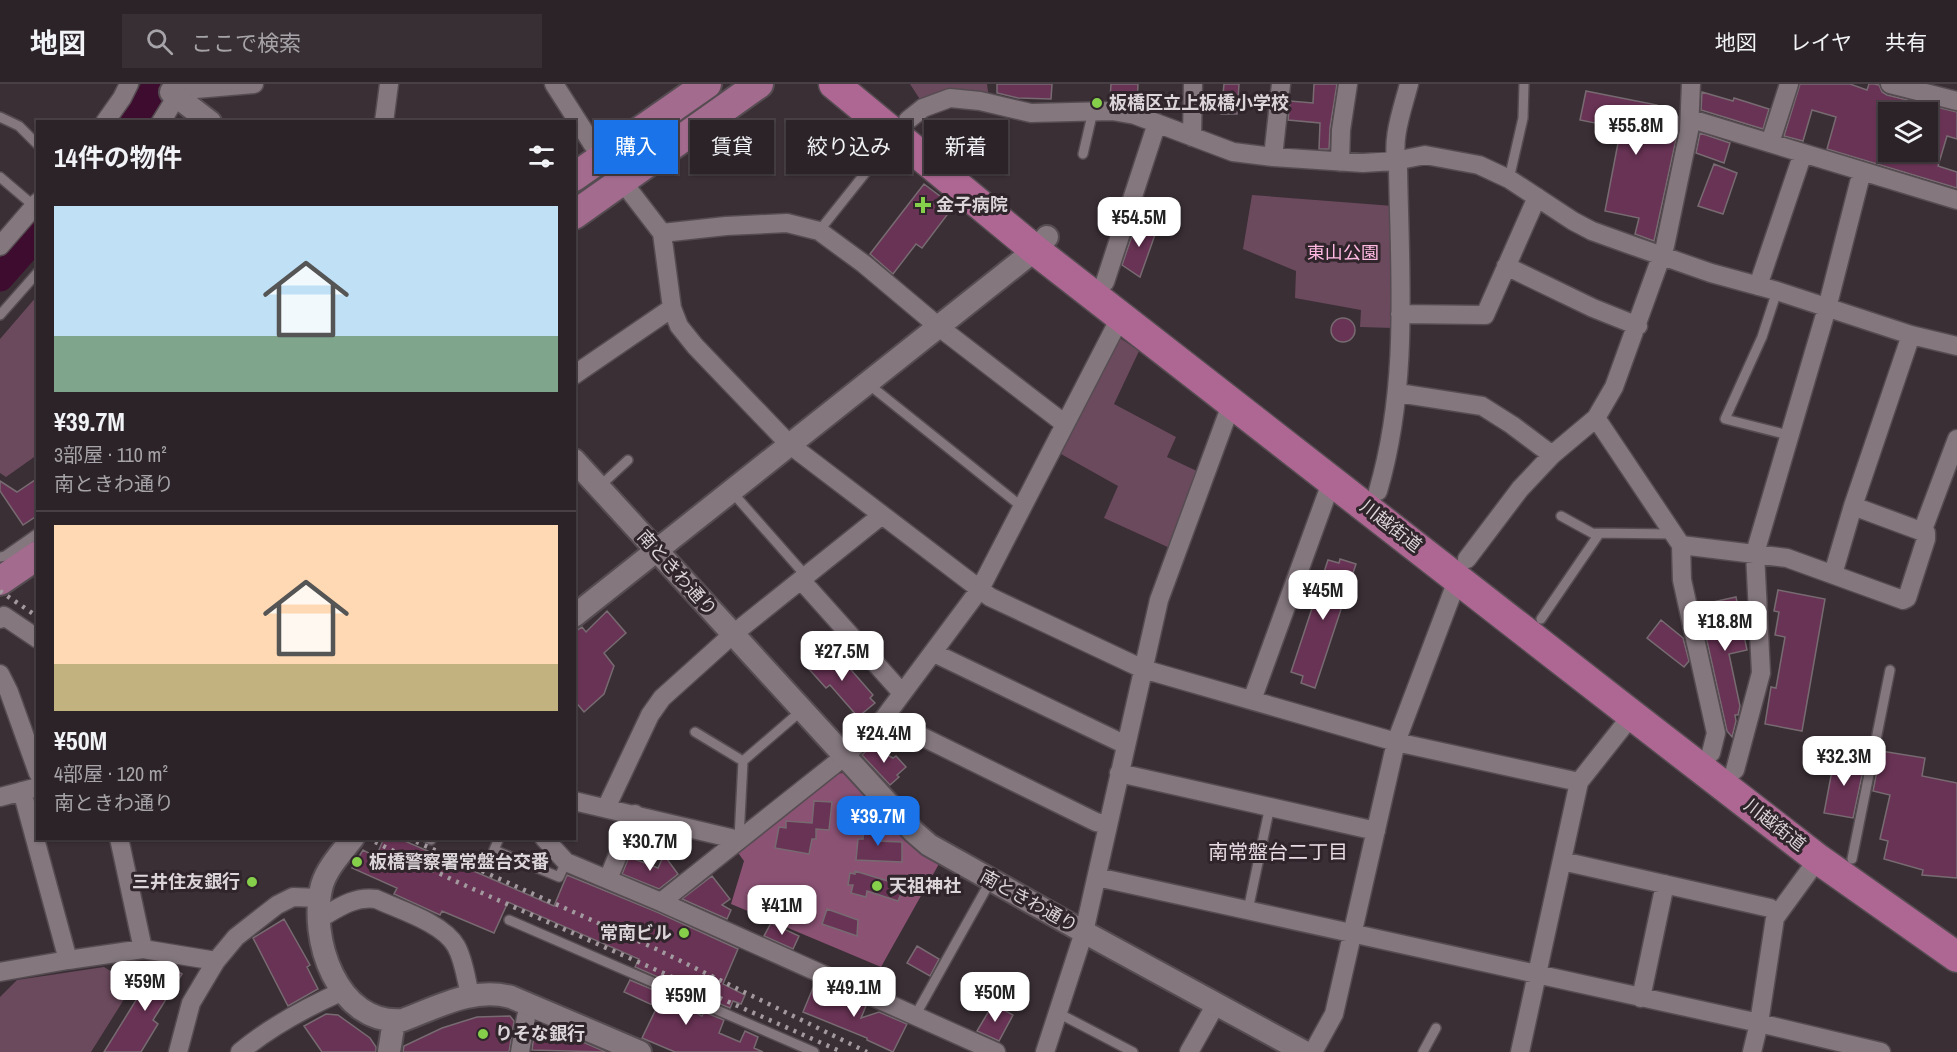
<!DOCTYPE html>
<html lang="ja">
<meta charset="utf-8">
<style>
body{margin:0;font-family:"Archivo Narrow","Noto Sans JP",sans-serif;background:#382f34;color:#f1f3f6;height:100vh;display:flex;flex-direction:column;font-size:22px;white-space:nowrap}
*{box-sizing:border-box;margin:0}
p{font-size:20px;color:#a6a4a8}
.icon{flex:none;width:33px;height:33px;fill:none;stroke:currentColor;stroke-width:2;stroke-linecap:round;stroke-linejoin:round}
.map{position:relative;flex:1;overflow:hidden}
.drawer{position:absolute;left:36px;top:36px;width:540px;height:720px;display:flex;flex-direction:column;background:#2c2328;border-radius:0px;box-shadow:0 2px 4px #0004,0 0 0 2px #484045}
.drawer>*{flex:none}
.hud{position:absolute;left:594px;top:36px;width:570px;height:54px;display:flex;gap:12px}
.tools{position:absolute;left:1878px;top:18px;display:grid;gap:12px}
.tools a{display:grid;place-items:center;width:60px;height:60px;border-radius:0px;background:#2c2328;box-shadow:0 2px 4px #0004,0 0 0 2px #484045;font-size:30px}
.price{position:absolute;translate:-50% -51px;padding:0 14px;border-radius:12px;background:#fff;color:#222;font-size:20px;line-height:39px;filter:drop-shadow(0 2px 3px #0008)}
.price::after{content:'';position:absolute;left:50%;top:36px;width:18px;height:14px;margin-left:-9px;background:inherit;clip-path:polygon(0 0,100% 0,50% 100%)}
.price.active{background:#1a73e8;color:#fff}
ul{padding:0;list-style:none}
li{display:grid;align-content:center;gap:12px;height:318px;padding:0 18px}
li+li{border-top:2px solid #484045}
li span{display:grid;place-items:center;height:186px;border-radius:0px;color:#555}
li>.icon{margin-inline-start:auto}
span .icon{width:108px;height:108px;fill:#fffc;stroke-width:1}
li b{font-size:26px}
h2{display:flex;justify-content:space-between;align-items:center;height:72px;padding:0 18px;font-size:26px}
.pill{padding:0 21px;border-radius:0px;background:#2c2328;box-shadow:0 2px 4px #0004,0 0 0 2px #484045;font-size:21px;line-height:54px}
.pill.active{background:#1a73e8;color:#fff}
header{display:flex;align-items:center;gap:36px;box-sizing:border-box;height:84px;padding:0 30px;background:#2c2328;border-bottom:2px solid #484045}
header strong{font-size:28px}
nav{display:flex;gap:33px;margin-inline-start:auto;font-size:21px}
.search{width:420px;height:54px;background:#382f34;display:flex;align-items:center;gap:15px;box-sizing:border-box;padding:0 21px;border-radius:0px;color:#a6a4a8;font-size:22px}
.map>svg:first-child{display:block}
</style>
<header>
<strong>地図</strong>
<div class="search"><svg class="icon" aria-label="search" viewBox="0 0 24 24"><circle cx="10" cy="10" r="6"/><path d="M15 15l6 6"/></svg>ここで検索</div>
<nav><a>地図</a><a>レイヤ</a><a>共有</a></nav>
</header>
<div class="map">
<svg width="1957" height="968" viewBox="0 0 1957 968">
<rect width="100%" height="100%" fill="#3a2f35"/>
<path fill="#6c4a5e" d="M 910,0 L 987,0 L 989,16 L 923,20 Z
M 1252,111 L 1393,122 L 1394,244 L 1360,243 L 1361,226 L 1295,214 L 1296,187 L 1243,165 Z
M 37,212 L 37,371 L 6,393 L 0,389 L 0,255 Z
M 1120,254 L 1139,267 L 1114,320 L 1176,353 L 1167,373 L 1199,388 L 1172,465 L 1104,434 L 1118,402 L 1061,370 Z
M 104,883 L 133,901 L 91,968 L 0,968 L 0,913 L 17,896 Z"/>
<path fill="#8b5274" d="M 843,689 L 849,691 L 940,778 L 881,883 L 731,820 L 744,777 L 736,766 L 834,690 Z"/>
<g fill="none" stroke-linecap="round" stroke-linejoin="round">
<path stroke="#3e0c2e" stroke-width="27" d="M 130,38 L 146,18 L 157,0
M 0,194 L 38,151"/>
</g>
<path fill="#693355" stroke="#776b71" stroke-width="1.5" fill-rule="evenodd" d="M 997,0 L 1052,0 L 1051,15 L 1018,14 L 997,9 Z
M 1111,0 L 1138,0 L 1137,20 L 1110,16 Z
M 1224,0 L 1239,0 L 1237,30 L 1221,30 Z
M 1314,0 L 1337,0 L 1330,44 L 1329,65 L 1319,65 L 1320,39 L 1288,36 L 1290,17 L 1313,19 Z
M 1800,0 L 1850,0 L 1867,6 L 1869,0 L 1874,0 L 1879,1 L 1882,8 L 1887,11 L 1957,28 L 1957,55 L 1947,52 L 1938,82 L 1957,88 L 1957,104 L 1827,65 L 1836,33 L 1812,26 L 1803,57 L 1784,52 ZM 1888,28 L 1928,28 L 1928,71 L 1918,68 L 1888,68 Z
M 1586,7 L 1657,21 L 1655,29 L 1678,33 L 1678,46 L 1654,157 L 1635,150 L 1639,134 L 1605,127 L 1618,59 L 1612,58 L 1615,43 L 1580,36 Z
M 1702,8 L 1733,17 L 1734,14 L 1769,25 L 1763,45 L 1701,26 Z
M 1700,49 L 1730,59 L 1724,79 L 1696,69 Z
M 1714,80 L 1737,89 L 1723,130 L 1698,122 Z
M 924,100 L 945,116 L 939,125 L 947,131 L 922,164 L 916,160 L 893,190 L 870,170 Z
M 1137,137 L 1157,145 L 1140,193 L 1122,181 Z
M1331 246a12 12 0 1 1 24 0a12 12 0 1 1-24 0Z
M 38,394 L 38,431 L 23,441 L 0,407 L 0,397 L 17,408 Z
M 1340,475 L 1356,480 L 1315,604 L 1301,599 L 1303,592 L 1291,588 L 1328,476 L 1339,479 Z
M 1778,506 L 1825,515 L 1802,647 L 1765,640 L 1771,603 L 1776,604 L 1785,553 L 1775,551 L 1779,528 L 1774,527 Z
M 1736,513 L 1747,566 L 1729,570 L 1740,622 L 1738,631 L 1735,631 L 1736,637 L 1732,653 L 1727,647 L 1699,521 Z
M 607,527 L 626,549 L 604,569 L 614,582 L 604,610 L 584,628 L 574,616 L 574,548 L 582,543 L 586,548 Z
M 1661,536 L 1683,554 L 1689,577 L 1684,583 L 1647,554 Z
M 831,563 L 873,611 L 870,614 L 875,619 L 858,633 L 830,601 L 826,604 L 808,584 Z
M 871,662 L 893,674 L 896,672 L 906,683 L 897,691 L 899,693 L 890,701 L 862,671 Z
M 1881,667 L 1925,674 L 1922,692 L 1957,699 L 1957,794 L 1922,791 L 1923,786 L 1884,775 L 1888,757 L 1880,755 L 1890,711 L 1873,707 Z
M 1835,671 L 1865,677 L 1853,734 L 1824,729 Z
M 814,717 L 832,718 L 829,746 L 816,745 L 816,755 L 812,755 L 809,770 L 775,764 L 779,743 L 786,744 L 786,737 L 812,739 Z
M 864,740 L 878,740 L 877,757 L 902,758 L 902,778 L 856,776 L 858,755 L 863,755 Z
M 384,754 L 398,754 L 554,822 L 567,791 L 657,828 L 738,865 L 723,900 L 745,911 L 741,920 L 733,917 L 730,924 L 708,915 L 711,907 L 689,897 L 685,905 L 635,883 L 639,875 L 508,818 L 494,849 L 442,827 L 440,831 L 394,810 L 397,804 L 352,784 L 363,766 L 376,773 Z
M 664,771 L 678,790 L 659,805 L 622,790 L 629,773 L 658,784 Z
M 855,787 L 904,802 L 898,817 L 867,807 L 866,813 L 851,809 L 853,801 L 848,801 L 850,789 L 855,790 Z
M 712,792 L 730,815 L 722,821 L 731,826 L 727,835 L 682,815 Z
M 827,825 L 858,836 L 857,852 L 822,840 Z
M 284,835 L 310,881 L 307,883 L 318,905 L 288,922 L 253,854 Z
M 771,839 L 799,852 L 793,865 L 764,852 Z
M 917,862 L 939,875 L 930,892 L 907,879 Z
M 159,879 L 166,880 L 182,890 L 153,936 L 158,940 L 141,968 L 104,968 Z
M 630,896 L 680,917 L 678,920 L 702,932 L 704,928 L 724,936 L 719,949 L 740,958 L 745,947 L 758,953 L 754,964 L 763,968 L 675,968 L 642,954 L 657,923 L 624,908 Z
M 815,899 L 866,922 L 861,934 L 879,928 L 907,940 L 893,968 L 867,956 L 867,954 L 803,928 Z
M 993,920 L 1013,931 L 999,957 L 977,947 Z
M 326,930 L 338,931 L 370,954 L 376,963 L 376,968 L 322,968 L 304,942 Z
M 510,932 L 514,937 L 509,968 L 403,968 L 404,962 L 442,944 L 477,933 Z
M 541,941 L 550,944 L 606,968 L 532,966 L 535,944 Z"/>
<g fill="none" stroke-linecap="round" stroke-linejoin="round">
<g stroke="#554c51" stroke-width="12">
<path id="service" d="M 0,33 L 19,42 L 38,61
M 1083,70 L 1093,27
M 0,93 L 34,122
M 1509,95 L 1523,34 L 1524,0
M 819,147 L 894,53
M 1777,207 L 1762,253 L 1725,335 L 1788,351
M 0,231 L 38,188
M 867,299 L 1022,423
M 599,403 L 628,376
M 732,408 L 806,492
M 1561,432 L 1592,449 L 1673,450
M 0,473 L 5,472 L 38,449
M 1541,535 L 1599,450
M 695,648 L 743,677
M 427,754 L 431,756
M 499,754 L 494,766 L 559,793 L 566,778
M 739,754 L 743,677 L 801,627
M 1852,775 L 1890,586
M 1248,826 L 1270,722
M 509,836 L 814,968
M 1058,929 L 1133,968
M 915,932 L 991,796
M 1423,968 L 1436,944"/>
</g>
<g stroke="#554c51" stroke-width="21">
<path id="minor" d="M 554,0 L 593,61
M 1890,0 L 1957,17
M 177,12 L 196,5 L 254,0
M 1691,35 L 1957,116
M 908,36 L 923,24 L 950,14 L 980,17 L 1031,29 L 1112,27 L 1135,31 L 1233,68 L 1273,73 L 1363,79 L 1395,77 L 1425,71 L 1479,81 L 1509,95 L 1573,137 L 1592,147 L 1631,161 L 1711,189 L 1777,207 L 1911,251 L 1957,262
M 105,38 L 122,14 L 129,0
M 161,38 L 183,2
M 384,38 L 389,0
M 1192,53 L 1193,0
M 1770,59 L 1789,0
M 1273,73 L 1281,0
M 1340,78 L 1341,46 L 1348,0
M 622,97 L 662,149 L 672,224 L 679,242 L 695,262 L 789,360 L 990,513 L 1143,585 L 1396,658 L 1579,698
M 662,149 L 726,142 L 787,139 L 819,147 L 864,180 L 939,243 L 1065,340
M 0,162 L 38,118
M 1506,182 L 1593,224 L 1638,242
M 1105,198 L 1157,39
M 1758,202 L 1803,69
M 1400,230 L 1485,231 L 1537,113
M 574,291 L 672,224
M 1398,309 L 1482,322 L 1512,341 L 1552,371
M 1596,334 L 1681,461 L 1787,474 L 1903,516 L 1907,514 L 1926,455 L 1926,449 L 1853,422
M 1378,407 C 1409,301 1400,194 1398,85 C 1390,57 1402,27 1409,0
M 1922,448 L 1957,355
M 1681,461 L 1682,496 L 1716,649 L 1711,669
M 1467,475 L 1520,405 L 1552,371 L 1596,334 L 1614,303 L 1665,162 L 1689,47 L 1691,0
M 1833,490 L 1853,422 L 1911,251
M 801,496 L 902,609
M 0,535 L 4,532 L 38,555
M 934,569 L 1126,661
M 0,590 L 9,608 L 38,689
M 1252,616 L 1332,396
M 884,634 L 1096,738 L 1108,741
M 1735,686 L 1761,589 L 1755,469 L 1827,224 L 1862,87
M 1119,689 L 1376,747
M 22,707 L 68,876
M 0,713 L 38,703
M 574,717 L 739,756
M 606,724 L 650,631 L 662,614 L 732,551 L 882,431
M 119,754 L 143,865
M 544,754 L 566,778 L 661,818 L 996,968
M 1562,777 L 1770,824 L 1777,829
M 1097,793 L 1759,939 L 1881,968
M 608,795 L 635,730
M 661,818 L 845,672 L 884,634 L 980,505 L 1121,232
M 319,835 C 338,824 354,812 376,815 C 400,826 443,839 456,862 C 464,876 466,895 470,911
M 0,888 L 68,876 L 143,865 L 216,877
M 1641,914 L 1665,800
M 178,968 L 191,919 L 216,877 L 236,853 L 277,821 L 293,813 L 320,814
M 240,968 C 270,943 307,923 343,907
M 520,968 L 526,933 L 530,921
M 1045,968 L 1084,848 L 1159,516 L 1232,318
M 1189,968 L 1216,920
M 1313,968 L 1334,930 L 1396,658 L 1458,494
M 1520,968 L 1579,698 L 1632,631
M 1752,968 L 1759,939 L 1775,834 L 1818,775"/>
</g>
<g stroke="#554c51" stroke-width="26">
<path id="tertiary" d="M 171,8 L 210,38
M 574,376 L 914,748 L 929,761 L 1084,848 L 1304,968
M 574,532 L 1035,166 L 1047,153
M 353,754 C 342,768 327,784 322,801 C 308,853 337,942 403,936 C 438,923 472,903 511,913 L 640,968
M 389,968 L 394,937"/>
</g>
<g stroke="#554c51" stroke-width="32">
<path id="primary" d="M 574,93 L 707,0
M 574,131 L 759,0
M 0,497 L 38,471"/>
</g>
<g stroke="#554c51" stroke-width="33">
<path id="trunk" d="M 834,0 L 1035,166 L 1632,631 L 1818,775 L 1957,873"/>
</g>
<use href="#service" stroke="#84777e" stroke-width="9"/>
<use href="#minor" stroke="#84777e" stroke-width="18"/>
<use href="#tertiary" stroke="#84777e" stroke-width="22"/>
<use href="#primary" stroke="#a36b8e" stroke-width="28"/>
<use href="#trunk" stroke="#ae6793" stroke-width="30"/>
<path stroke="#a39a9f" stroke-width="4.5" stroke-dasharray="3 6" stroke-linecap="butt" d="M 0,507 L 38,533
M 367,754 L 455,797 L 842,968
M 408,754 L 654,864 L 867,968"/>
</g>
<g fill="#86cf4b" stroke="#2f252b" stroke-width="2">
<circle cx="1097" cy="19" r="6"/>
<path d="M920 112h6v6h6v6h-6v6h-6v-6h-6v-6h6z"/>
<circle cx="357" cy="778" r="6"/>
<circle cx="252" cy="798" r="6"/>
<circle cx="877" cy="802" r="6"/>
<circle cx="684" cy="849" r="6"/>
<circle cx="483" cy="950" r="6"/>
</g>
<g text-anchor="middle" stroke-width="6" stroke-linejoin="round" paint-order="stroke">
<g font-size="18" font-weight="bold" fill="#dbd4d8" stroke="#2f252b" text-anchor="start">
<text x="1109" y="25">板橋区立上板橋小学校</text>
<text x="936" y="127">金子病院</text>
<text x="369" y="784">板橋警察署常盤台交番</text>
<text x="240" y="804" text-anchor="end">三井住友銀行</text>
<text x="889" y="808">天祖神社</text>
<text x="672" y="855" text-anchor="end">常南ビル</text>
<text x="495" y="956">りそな銀行</text>
</g>
<g font-size="18" fill="#ffb9e2" stroke="#2f252b">
<text x="1343" y="175">東山公園</text>
</g>
<g font-size="18" fill="#dbd4d8" stroke="#2f252b">
<text transform="translate(1391 442) rotate(38)" y="6">川越街道</text>
<text transform="translate(677 489) rotate(48)" y="6">南ときわ通り</text>
<text transform="translate(1775 741) rotate(38)" y="6">川越街道</text>
<text transform="translate(1029 817) rotate(29)" y="6">南ときわ通り</text>
</g>
<g font-size="20" fill="#e9dbe3" stroke="#2f252b">
<text x="1278" y="775">南常盤台二丁目</text>
</g>
</g>
</svg>
<div class="tools">
<a><svg class="icon" aria-label="layers" viewBox="0 0 24 24"><path d="M12 4l9 5-9 5-9-5zM3 14l9 5 9-5"/></svg></a>
</div>
<b class="price" style="left:1636px;top:72px">¥55.8M</b>
<b class="price" style="left:1139px;top:164px">¥54.5M</b>
<b class="price" style="left:1323px;top:537px">¥45M</b>
<b class="price" style="left:1725px;top:568px">¥18.8M</b>
<b class="price" style="left:842px;top:598px">¥27.5M</b>
<b class="price" style="left:884px;top:680px">¥24.4M</b>
<b class="price" style="left:1844px;top:703px">¥32.3M</b>
<b class="price active" style="left:878px;top:763px">¥39.7M</b>
<b class="price" style="left:650px;top:788px">¥30.7M</b>
<b class="price" style="left:782px;top:852px">¥41M</b>
<b class="price" style="left:145px;top:928px">¥59M</b>
<b class="price" style="left:854px;top:934px">¥49.1M</b>
<b class="price" style="left:995px;top:939px">¥50M</b>
<b class="price" style="left:686px;top:942px">¥59M</b>
<div class="hud">
<a class="pill active">購入</a>
<a class="pill">賃貸</a>
<a class="pill">絞り込み</a>
<a class="pill">新着</a>
</div>
<section class="drawer">
<h2>14件の物件<svg class="icon" aria-label="filters" viewBox="0 0 24 24"><path d="M4 7h16M4 17h16"/><circle cx="9" cy="7" r="2"/><circle cx="15" cy="17" r="2"/></svg></h2>
<ul>
<li><span style="background:linear-gradient(#bfe0f5 70%,#7fa58c 0)"><svg class="icon" aria-label="home" viewBox="0 0 24 24"><path d="M3 11l9-7 9 7M6 9v11h12V9"/></svg></span><div><b>¥39.7M</b><p>3部屋 · 110 m²</p><p>南ときわ通り</p></div></li>
<li><span style="background:linear-gradient(#ffd9b3 75%,#c2b280 0)"><svg class="icon" aria-label="home" viewBox="0 0 24 24"><path d="M3 11l9-7 9 7M6 9v11h12V9"/></svg></span><div><b>¥50M</b><p>4部屋 · 120 m²</p><p>南ときわ通り</p></div></li>
</ul>
</section>
</div>
